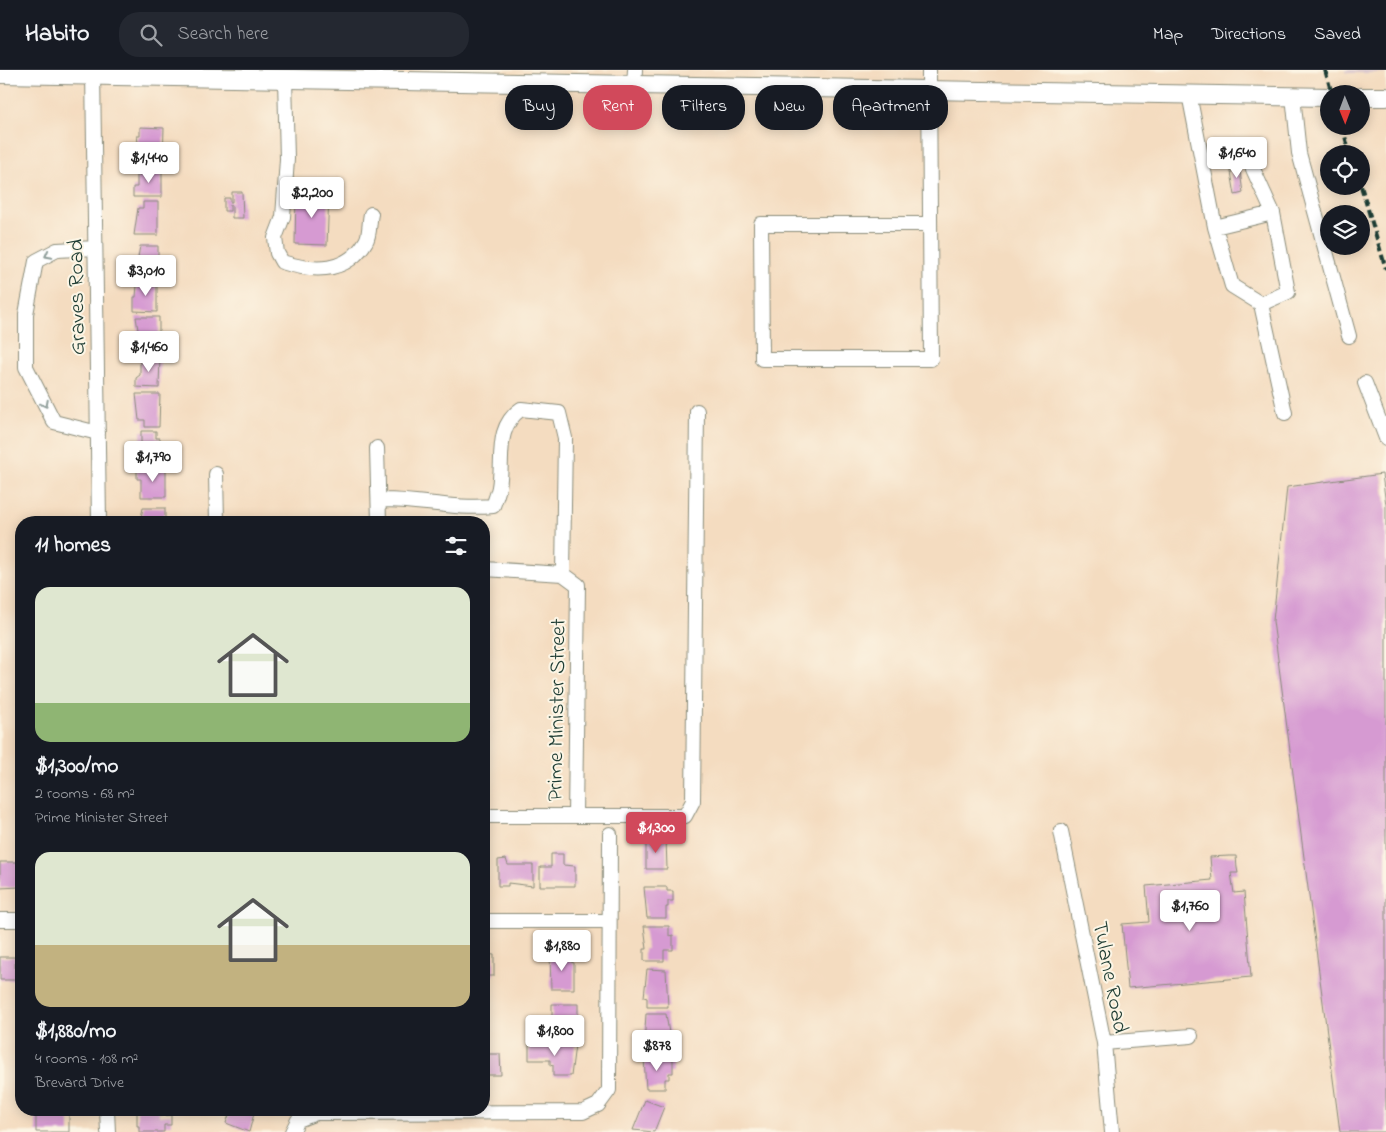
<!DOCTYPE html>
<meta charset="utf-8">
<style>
body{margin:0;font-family:"Indie Flower",sans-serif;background:#242831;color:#f1f3f6;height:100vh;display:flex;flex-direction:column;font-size:19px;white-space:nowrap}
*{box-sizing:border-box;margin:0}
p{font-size:16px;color:#9ea1a6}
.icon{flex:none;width:28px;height:28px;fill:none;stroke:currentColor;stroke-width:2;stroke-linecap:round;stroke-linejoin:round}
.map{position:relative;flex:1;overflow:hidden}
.side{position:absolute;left:15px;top:446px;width:475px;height:600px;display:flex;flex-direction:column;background:#171b24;border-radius:20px;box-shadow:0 2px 12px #0003}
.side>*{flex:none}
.top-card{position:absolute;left:505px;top:15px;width:475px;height:45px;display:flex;gap:10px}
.needle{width:32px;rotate:179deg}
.controls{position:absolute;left:1320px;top:15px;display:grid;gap:10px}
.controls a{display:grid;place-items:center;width:50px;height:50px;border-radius:50%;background:#171b24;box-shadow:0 2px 12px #0003;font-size:25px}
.price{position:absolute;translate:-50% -42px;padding:0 11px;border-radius:5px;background:#fff;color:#222;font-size:16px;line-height:32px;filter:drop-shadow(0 1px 2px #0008)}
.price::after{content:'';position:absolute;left:50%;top:30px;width:15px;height:11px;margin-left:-8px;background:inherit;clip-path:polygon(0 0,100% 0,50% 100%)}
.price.active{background:#d1495b;color:#fff}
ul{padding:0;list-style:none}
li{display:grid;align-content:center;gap:10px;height:265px;padding:0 20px}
li span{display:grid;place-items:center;height:155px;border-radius:15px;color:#555}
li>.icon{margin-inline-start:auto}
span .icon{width:90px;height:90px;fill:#fffc;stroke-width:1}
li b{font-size:21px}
h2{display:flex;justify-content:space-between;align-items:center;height:60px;padding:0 20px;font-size:21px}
.pill{padding:0 18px;border-radius:20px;background:#171b24;box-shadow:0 2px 12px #0003;font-size:18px;line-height:45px}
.pill.active{background:#d1495b;color:#fff}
header{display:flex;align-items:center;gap:30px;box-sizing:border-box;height:70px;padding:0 25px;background:#171b24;border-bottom:1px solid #363941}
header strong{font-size:24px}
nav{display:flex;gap:28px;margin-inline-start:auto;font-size:18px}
.search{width:350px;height:45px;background:#242831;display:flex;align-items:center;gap:12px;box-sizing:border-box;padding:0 18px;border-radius:20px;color:#9ea1a6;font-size:19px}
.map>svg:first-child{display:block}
</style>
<header>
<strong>Habito</strong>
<div class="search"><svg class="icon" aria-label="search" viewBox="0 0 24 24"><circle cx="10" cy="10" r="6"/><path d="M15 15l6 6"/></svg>Search here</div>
<nav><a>Map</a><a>Directions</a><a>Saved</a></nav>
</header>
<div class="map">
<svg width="1386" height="1062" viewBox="0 0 1386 1062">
<rect width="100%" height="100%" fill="#fcf5e5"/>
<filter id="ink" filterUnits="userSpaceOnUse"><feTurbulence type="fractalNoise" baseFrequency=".02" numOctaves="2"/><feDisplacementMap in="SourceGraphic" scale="10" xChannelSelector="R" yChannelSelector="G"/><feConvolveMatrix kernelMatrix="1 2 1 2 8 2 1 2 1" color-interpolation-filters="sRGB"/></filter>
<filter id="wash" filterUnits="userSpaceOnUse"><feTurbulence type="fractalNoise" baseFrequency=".0096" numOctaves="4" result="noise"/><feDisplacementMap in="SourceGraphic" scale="20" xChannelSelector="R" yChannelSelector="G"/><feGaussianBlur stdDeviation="1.12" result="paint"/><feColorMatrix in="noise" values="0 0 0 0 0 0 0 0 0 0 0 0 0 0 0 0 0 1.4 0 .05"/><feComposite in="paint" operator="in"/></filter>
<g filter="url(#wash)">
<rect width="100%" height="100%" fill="#f4dcc0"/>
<path fill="#d1bdc9" d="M 1345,0 L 1386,0 L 1386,3 L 1346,3 Z"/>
<g id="blocks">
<path fill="#d69ad2" d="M 140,57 L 164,58 L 163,91 L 132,90 L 133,79 L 139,79 L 137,66 L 140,66 Z
M 1239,94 L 1243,123 L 1235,125 L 1230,96 Z
M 140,100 L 162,100 L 162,127 L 133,127 L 133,117 L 137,117 L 137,105 L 140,105 Z
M 232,122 L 242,122 L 243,148 L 232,148 L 232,135 L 230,135 L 230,141 L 224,141 L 224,128 L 230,128 L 230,132 L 232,132 Z
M 296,124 L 329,124 L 327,175 L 295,174 Z
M 143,132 L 158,132 L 158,165 L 134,165 L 138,138 L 143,138 Z
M 140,176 L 158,176 L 158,203 L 133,203 L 133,193 L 137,193 Z
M 139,209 L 153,209 L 153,216 L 157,216 L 157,242 L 134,241 L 134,227 L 136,227 L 137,215 L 139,215 Z
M 136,247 L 159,247 L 159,280 L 145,280 L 145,274 L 140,273 Z
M 146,285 L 160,285 L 159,318 L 136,317 L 136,308 L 140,305 L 140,291 L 146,291 Z
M 136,324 L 160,324 L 159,357 L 145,357 L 145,350 L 139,350 Z
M 141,361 L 156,361 L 156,368 L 160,368 L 159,395 L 137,395 L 137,379 L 141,374 Z
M 137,399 L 166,400 L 166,427 L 141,427 L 141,409 L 137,409 Z
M 1382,404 L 1386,435 L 1386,1062 L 1340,1062 L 1273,551 L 1287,417 Z
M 143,438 L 165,438 L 165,452 L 140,452 Z
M 666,768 L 667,799 L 646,799 L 646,769 Z
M 551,784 L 563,784 L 563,795 L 575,796 L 575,816 L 540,816 L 540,797 L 551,797 Z
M 1229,786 L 1236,786 L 1237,798 L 1238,803 L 1231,803 L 1234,823 L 1244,822 L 1251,907 L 1128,918 L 1122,854 L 1149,852 L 1146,816 L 1212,810 L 1210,787 Z
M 506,789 L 508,795 L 533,795 L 533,816 L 508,813 L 508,816 L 498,816 L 498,790 Z
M 0,792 L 20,792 L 20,817 L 0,818 Z
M 484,792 L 487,792 L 487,813 L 484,813 Z
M 644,817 L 667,817 L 667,821 L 673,821 L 673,831 L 668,831 L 668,837 L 666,837 L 666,848 L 647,848 Z
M 644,856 L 669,856 L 669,866 L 673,865 L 673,880 L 664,880 L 664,891 L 644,891 L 644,879 L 647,879 Z
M 484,884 L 494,885 L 494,906 L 484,906 Z
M 550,885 L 571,885 L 571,892 L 574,893 L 574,919 L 551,919 Z
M 0,887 L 15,887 L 15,910 L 0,910 Z
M 647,899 L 666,900 L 668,937 L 647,937 L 647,928 L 644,927 Z
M 552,934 L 578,934 L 578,952 L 573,952 L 573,965 L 553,965 L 553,955 L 549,955 L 549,947 L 552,947 Z
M 646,944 L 666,944 L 669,963 L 666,963 L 666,975 L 644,975 Z
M 529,974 L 575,975 L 571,1006 L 553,1006 L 553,995 L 550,996 L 550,990 L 529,990 Z
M 484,984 L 500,984 L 501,1005 L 484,1005 Z
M 644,988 L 673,989 L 673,1003 L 669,1003 L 669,1009 L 665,1009 L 665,1019 L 646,1019 Z
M 645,1030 L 664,1037 L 654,1062 L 633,1060 Z
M 137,1040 L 159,1040 L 159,1046 L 171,1045 L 171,1055 L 164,1055 L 164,1062 L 139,1062 L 139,1056 L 137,1056 Z
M 231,1040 L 255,1040 L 249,1062 L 226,1053 Z
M 36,1043 L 69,1043 L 69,1062 L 36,1062 Z"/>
</g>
</g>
<g filter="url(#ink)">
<use href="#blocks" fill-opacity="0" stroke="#8a8c7a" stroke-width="1"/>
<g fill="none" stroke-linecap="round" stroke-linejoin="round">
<g stroke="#8a8c7a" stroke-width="16">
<path id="minor" d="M 93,0 L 99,452
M 929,0 L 931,289 L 762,289 L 761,154 L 930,154
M 285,8 L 287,89 L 283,147 L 275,168 L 277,183 L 282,192 C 313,202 347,204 366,171 C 370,165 369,152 371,144
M 634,14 L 635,0
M 1189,24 L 1215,157 L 1232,216 L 1261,234 L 1285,343
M 1293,26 L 1299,83 L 1349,266
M 1202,90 L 1248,80 L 1253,99 L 1273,143 L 1288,222 L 1261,234
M 1215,157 L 1273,143
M 95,178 L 57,180 L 36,191 L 26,244 L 26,297 L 54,352 L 98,363
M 1365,313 L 1386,368
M 377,378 L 379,452
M 216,404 L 217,452
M 379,430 C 417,429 455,440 493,436 C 495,430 498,423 499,417 C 504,389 494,358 521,339 L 559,343 L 565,368 L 563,504 L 578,515 L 575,746
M 484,499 L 563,504
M 484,746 L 685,746 L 693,731 L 697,341
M 1061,761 L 1104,973 L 1112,1062
M 0,850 L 21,850
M 484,851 L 609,851
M 1104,973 L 1191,966
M 107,1040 L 108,1062
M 292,1062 L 298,1050 L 316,1043 L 583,1042 L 598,1035 L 609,1020 L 610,764"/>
</g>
<g stroke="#8a8c7a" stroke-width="20">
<path id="major" d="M 0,4 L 1329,27
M 1361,27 L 1386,27"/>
</g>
<use href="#minor" stroke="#fff" stroke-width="14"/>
<use href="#major" stroke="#fff" stroke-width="18"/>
<path stroke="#1f3d34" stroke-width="4" stroke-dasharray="8 4" stroke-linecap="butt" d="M 1325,0 L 1332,24
M 1342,56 L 1350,84
M 1361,116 L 1386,199"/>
</g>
<defs><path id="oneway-chevron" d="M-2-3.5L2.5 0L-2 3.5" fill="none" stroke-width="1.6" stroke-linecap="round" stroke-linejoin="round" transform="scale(1.25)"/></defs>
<g stroke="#8f9e9a">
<use href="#oneway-chevron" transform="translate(48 185) rotate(152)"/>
<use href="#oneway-chevron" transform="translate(45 334) rotate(63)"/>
</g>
</g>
<g text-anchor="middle" stroke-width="4" stroke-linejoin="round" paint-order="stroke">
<g font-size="22" fill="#1f3d34" stroke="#fcf5e5">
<text transform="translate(75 227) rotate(-91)" y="8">Graves Road</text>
<text transform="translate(555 640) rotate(-89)" y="8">Prime Minister Street</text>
<text transform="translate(1112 907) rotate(79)" y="8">Tulane Road</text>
</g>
</g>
</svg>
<div class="controls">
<a><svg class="needle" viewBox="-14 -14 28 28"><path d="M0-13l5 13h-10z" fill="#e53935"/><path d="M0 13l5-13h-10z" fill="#9ea1a6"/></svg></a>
<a><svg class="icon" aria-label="locate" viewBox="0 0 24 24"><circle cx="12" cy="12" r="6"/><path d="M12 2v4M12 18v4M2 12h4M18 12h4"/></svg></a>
<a><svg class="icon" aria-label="layers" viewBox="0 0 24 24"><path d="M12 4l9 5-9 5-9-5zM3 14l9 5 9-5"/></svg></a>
</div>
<b class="price" style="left:1237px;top:109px">$1,640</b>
<b class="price" style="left:149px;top:114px">$1,440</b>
<b class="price" style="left:312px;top:149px">$2,200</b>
<b class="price" style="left:146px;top:227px">$3,010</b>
<b class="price" style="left:149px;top:303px">$1,460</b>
<b class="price" style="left:153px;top:413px">$1,790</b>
<b class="price active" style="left:656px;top:784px">$1,300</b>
<b class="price" style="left:1190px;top:862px">$1,760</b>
<b class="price" style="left:562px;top:902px">$1,880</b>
<b class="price" style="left:555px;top:987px">$1,800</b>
<b class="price" style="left:657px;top:1002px">$878</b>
<div class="top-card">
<a class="pill">Buy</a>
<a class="pill active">Rent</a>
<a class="pill">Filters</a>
<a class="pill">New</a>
<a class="pill">Apartment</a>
</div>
<section class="side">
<h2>11 homes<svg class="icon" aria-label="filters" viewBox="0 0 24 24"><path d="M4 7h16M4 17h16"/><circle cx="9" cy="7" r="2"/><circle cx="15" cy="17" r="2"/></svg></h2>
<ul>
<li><span style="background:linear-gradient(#dfe7d0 75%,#8fb573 0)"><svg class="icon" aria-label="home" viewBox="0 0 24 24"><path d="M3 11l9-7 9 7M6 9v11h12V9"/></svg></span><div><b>$1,300/mo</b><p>2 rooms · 68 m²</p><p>Prime Minister Street</p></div></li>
<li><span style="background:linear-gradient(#dfe7d0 60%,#c2b280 0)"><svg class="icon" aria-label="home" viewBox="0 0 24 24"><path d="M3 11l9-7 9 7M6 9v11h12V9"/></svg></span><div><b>$1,880/mo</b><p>4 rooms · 108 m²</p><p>Brevard Drive</p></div></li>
</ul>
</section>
</div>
